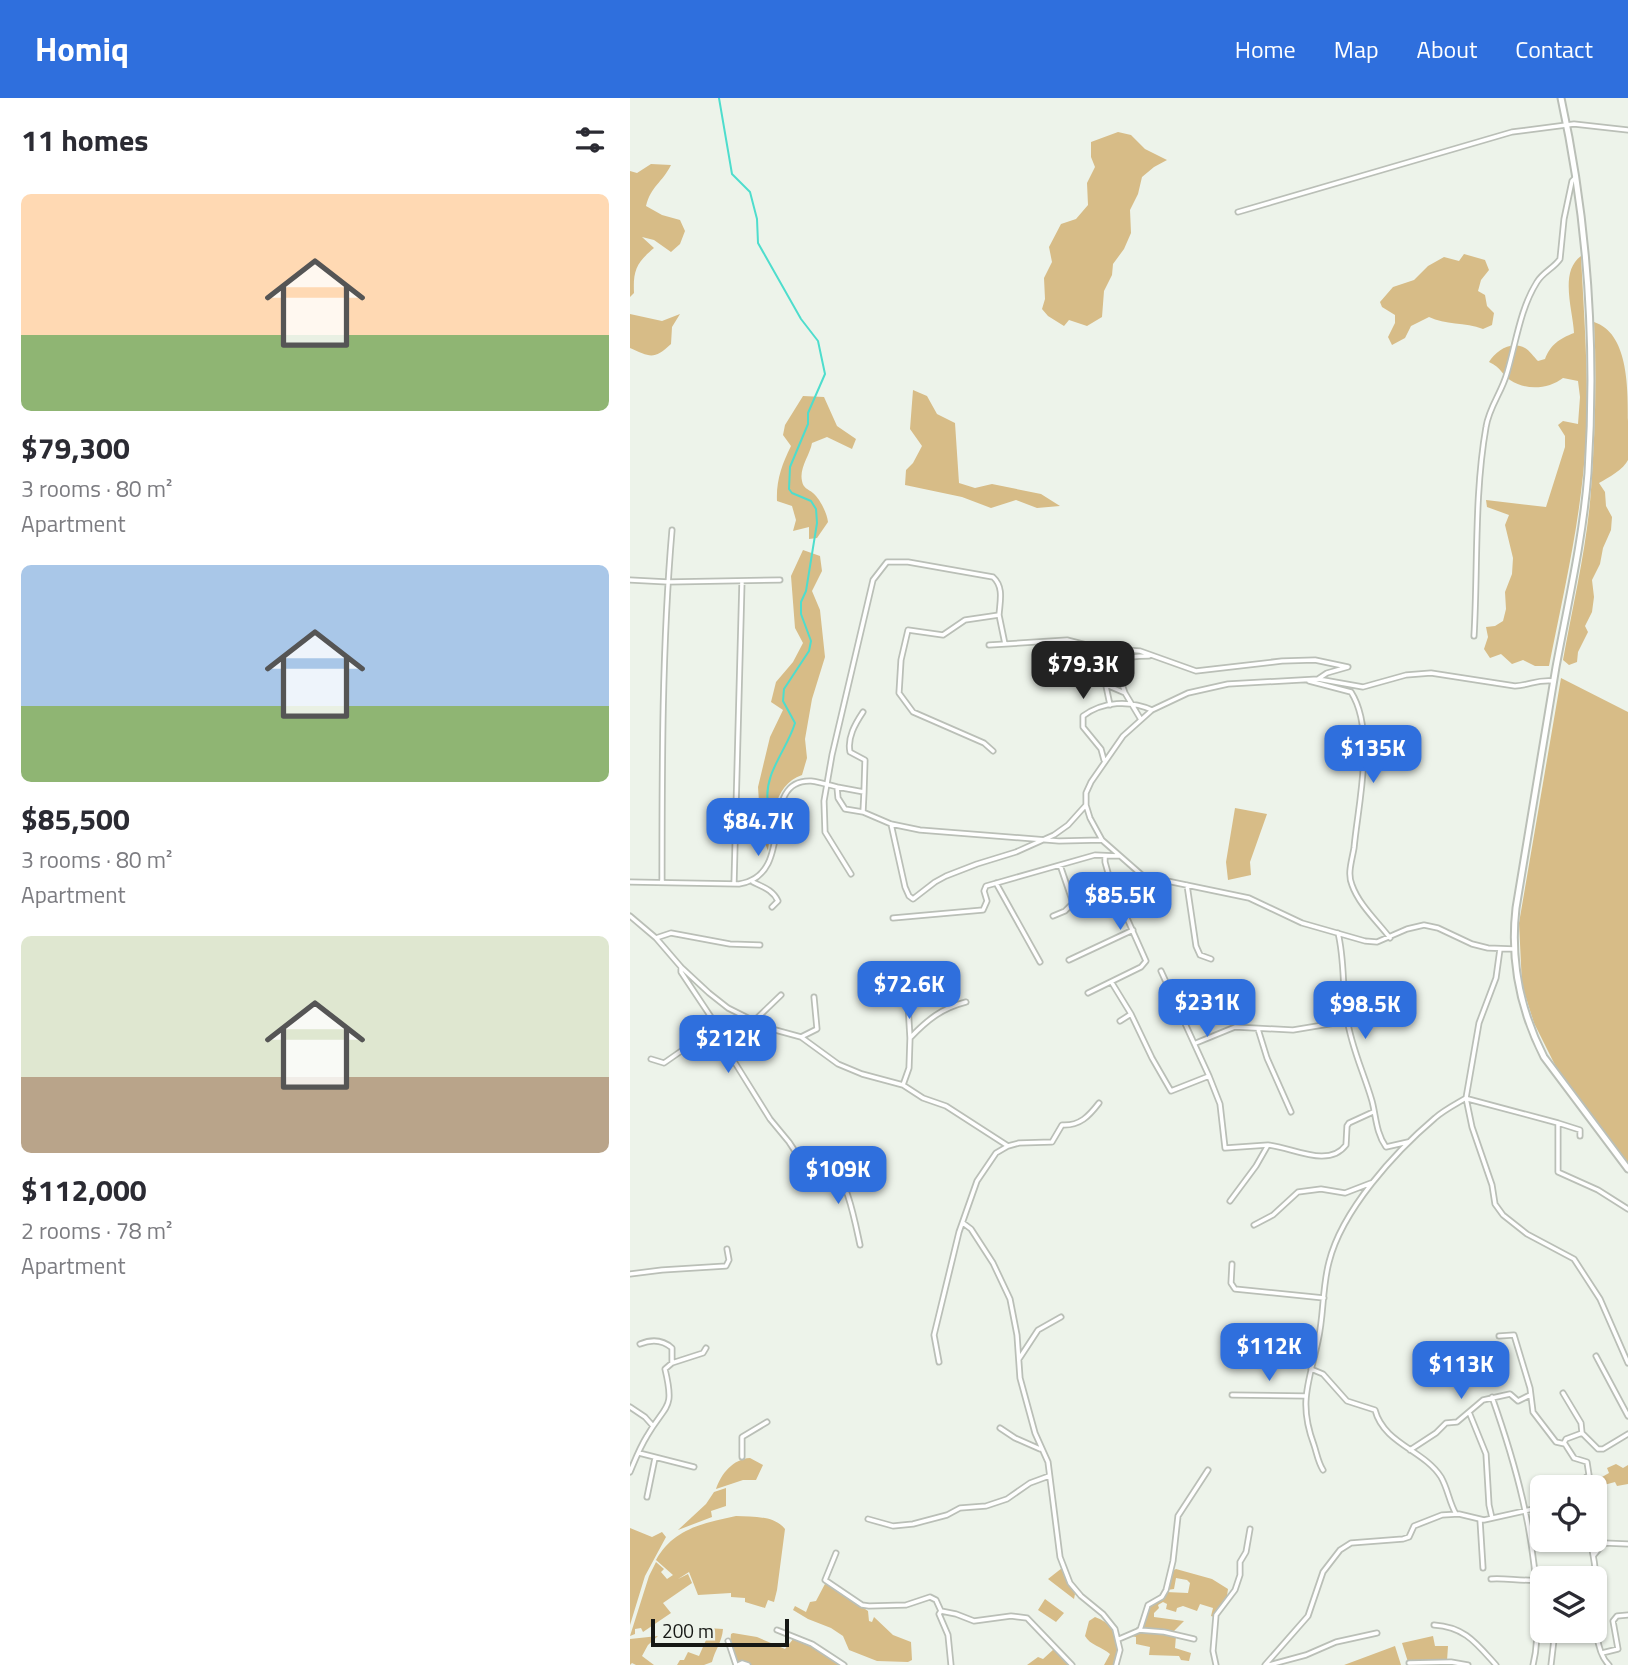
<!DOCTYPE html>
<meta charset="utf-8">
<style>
body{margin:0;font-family:"Titillium Web",sans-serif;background:#f7f7f7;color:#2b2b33;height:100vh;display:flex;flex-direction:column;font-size:26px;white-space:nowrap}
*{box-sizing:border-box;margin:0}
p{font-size:23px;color:#7c7c81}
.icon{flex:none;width:38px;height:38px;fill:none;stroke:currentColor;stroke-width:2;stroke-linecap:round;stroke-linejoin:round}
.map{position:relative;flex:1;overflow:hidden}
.drawer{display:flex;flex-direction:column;background:#fff;width:630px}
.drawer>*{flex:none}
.tools{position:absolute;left:900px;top:1377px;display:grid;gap:14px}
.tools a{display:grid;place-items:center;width:77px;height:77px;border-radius:10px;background:#fff;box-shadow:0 2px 5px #0004;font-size:35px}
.scale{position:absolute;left:21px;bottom:18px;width:138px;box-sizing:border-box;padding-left:7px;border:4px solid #161815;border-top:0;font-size:19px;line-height:24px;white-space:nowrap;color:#161815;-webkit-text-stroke:5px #edf3ea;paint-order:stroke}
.price{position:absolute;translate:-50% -60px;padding:0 16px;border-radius:14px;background:#2f6fdd;color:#fff;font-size:23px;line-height:46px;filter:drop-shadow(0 2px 4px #0008)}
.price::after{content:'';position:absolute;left:50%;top:42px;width:21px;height:16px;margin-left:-10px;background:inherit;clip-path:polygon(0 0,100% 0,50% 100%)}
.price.active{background:#222;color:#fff}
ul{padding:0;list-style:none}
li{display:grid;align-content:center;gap:14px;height:371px;padding:0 21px}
li span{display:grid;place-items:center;height:217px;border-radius:10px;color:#555}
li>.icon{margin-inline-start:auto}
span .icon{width:126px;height:126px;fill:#fffc;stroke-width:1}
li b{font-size:30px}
h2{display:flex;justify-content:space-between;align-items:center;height:84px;padding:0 21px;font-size:30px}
header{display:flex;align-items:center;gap:42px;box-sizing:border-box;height:98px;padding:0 35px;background:#2f6fdd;color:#fff}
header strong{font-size:33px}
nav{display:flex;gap:38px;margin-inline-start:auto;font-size:24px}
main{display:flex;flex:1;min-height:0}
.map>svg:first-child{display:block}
</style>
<header>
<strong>Homiq</strong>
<nav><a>Home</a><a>Map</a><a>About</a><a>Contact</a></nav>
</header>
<main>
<section class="drawer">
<h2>11 homes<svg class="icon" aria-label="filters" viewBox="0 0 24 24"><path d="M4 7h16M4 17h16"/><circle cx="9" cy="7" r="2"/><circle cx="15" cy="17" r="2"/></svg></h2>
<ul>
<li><span style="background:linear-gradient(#ffd9b3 65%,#8fb573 0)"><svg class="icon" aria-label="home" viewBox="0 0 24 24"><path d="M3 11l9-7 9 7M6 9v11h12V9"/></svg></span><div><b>$79,300</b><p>3 rooms · 80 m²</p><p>Apartment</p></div></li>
<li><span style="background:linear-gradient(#a9c7e8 65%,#8fb573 0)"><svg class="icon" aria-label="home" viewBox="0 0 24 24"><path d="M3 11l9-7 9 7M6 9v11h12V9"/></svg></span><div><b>$85,500</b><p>3 rooms · 80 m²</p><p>Apartment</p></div></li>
<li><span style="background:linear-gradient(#dfe7d0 65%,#b9a48a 0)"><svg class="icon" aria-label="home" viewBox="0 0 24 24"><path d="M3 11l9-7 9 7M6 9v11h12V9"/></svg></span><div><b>$112,000</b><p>2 rooms · 78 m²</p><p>Apartment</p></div></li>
</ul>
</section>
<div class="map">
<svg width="998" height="1567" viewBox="0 0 998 1567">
<rect width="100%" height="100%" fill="#edf3ea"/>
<path fill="#d7bc87" d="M 488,34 L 501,37 L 515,51 L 537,62 L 524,69 L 512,79 L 508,96 L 500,112 L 501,135 L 494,151 L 483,166 L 482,177 L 474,193 L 472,219 L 457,228 L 439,222 L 434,228 L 418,218 L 412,211 L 415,201 L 414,180 L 422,164 L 419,149 L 431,126 L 446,121 L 458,107 L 457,85 L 465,69 L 461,59 L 461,44 Z
M 21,66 L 41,67 C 32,85 21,88 16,108 L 32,117 L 50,122 L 55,133 L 50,146 L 41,154 L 24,142 L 12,139 L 24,150 C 6,165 3,173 4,195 L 0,199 L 0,73 L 7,75 Z
M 834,156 L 855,162 L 859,172 L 851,182 L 848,193 L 855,197 L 857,208 L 864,215 L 862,227 L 853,231 C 835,224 815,227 799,219 L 781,228 L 775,240 L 762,247 L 758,239 L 765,225 L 765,217 L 752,209 L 750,204 L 763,189 L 784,182 L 798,168 L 814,159 L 829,163 Z
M 951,158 C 954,219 959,280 956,340 C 952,417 934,493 919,568 L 905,568 L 893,562 L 882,566 L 871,556 L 860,560 L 854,551 L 858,539 L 856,529 L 865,528 L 873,523 L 876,511 L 875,494 L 882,476 L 883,460 L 875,427 L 879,417 L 857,409 L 856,402 L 916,409 L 935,349 L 935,338 L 928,327 L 933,323 L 948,326 L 950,299 L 948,283 L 933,280 C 919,291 896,293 880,282 C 871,276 872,270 859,264 C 866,253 881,242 895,250 C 899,252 904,259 908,263 L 915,261 C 921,246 929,241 944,235 C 943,212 929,174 951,158 Z
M 0,216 L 32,223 L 50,216 L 42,229 L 41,246 C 24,262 20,259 0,250 Z
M 964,224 C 998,235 998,288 998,323 C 998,331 998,355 998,362 C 994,371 978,380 969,385 L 975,394 L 976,408 L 982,419 L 981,432 L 973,450 L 970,466 L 962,482 L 964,499 L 962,514 L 955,528 L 958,534 L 948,554 L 947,564 L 939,567 L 933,562 C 943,506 957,449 961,392 C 965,336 967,280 964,224 Z
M 283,292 L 297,298 L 307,316 L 325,325 L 329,385 L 345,390 L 362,386 L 411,396 L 430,408 L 407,410 L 386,402 L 361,410 L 332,399 L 275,387 L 276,372 L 283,365 L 292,348 L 280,331 Z
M 173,298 L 194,299 L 207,328 L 226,341 L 222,351 L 197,339 L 182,345 C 180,357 169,370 172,383 C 173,390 178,391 183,395 C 190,401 197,415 198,424 L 187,440 L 179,441 L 179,429 L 163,433 L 166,422 L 162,408 L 147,403 C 146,383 152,366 161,348 L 153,337 L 155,327 Z
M 173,452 L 190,458 L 192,473 L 182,493 L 190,512 L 195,559 L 182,601 L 175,641 L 177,660 L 172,677 C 142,687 142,726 138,753 L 131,734 L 128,689 L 140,639 L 153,612 L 141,604 L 146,584 L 163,564 L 173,545 L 165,530 L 161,478 Z
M 931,580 L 998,614 L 998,1066 L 927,971 L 904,925 L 892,887 L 889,825 Z
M 605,710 L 637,716 L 620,764 L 621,777 L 598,782 L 596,764 Z
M 120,1360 L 133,1367 L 126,1382 L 113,1382 L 86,1391 C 91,1376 103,1361 120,1360 Z
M 986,1366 L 993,1370 L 998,1367 L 998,1386 L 987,1388 L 985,1384 L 974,1387 L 972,1379 L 979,1375 L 977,1370 Z
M 96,1390 L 96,1408 L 81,1413 L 82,1419 L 48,1432 L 76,1406 L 84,1394 Z
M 106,1418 C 122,1419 144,1417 155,1431 L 147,1492 L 144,1504 L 138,1502 L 135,1510 L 115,1504 L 115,1500 L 101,1499 L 101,1495 L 68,1497 L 59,1474 L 48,1481 L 58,1476 L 62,1485 L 33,1505 L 41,1515 L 13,1534 L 11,1530 L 5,1531 L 5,1536 L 0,1538 L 19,1478 L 26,1464 L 34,1471 L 31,1474 L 37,1481 L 43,1477 L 26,1462 C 43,1431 73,1425 106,1418 Z
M 0,1430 L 22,1439 L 32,1434 L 36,1439 L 15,1478 L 0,1527 Z
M 432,1470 L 434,1478 L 445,1496 L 444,1501 L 418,1481 Z
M 546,1471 L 582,1481 L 598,1491 L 597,1498 L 584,1519 L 581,1518 L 583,1510 L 570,1506 L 567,1513 L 553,1508 L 547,1510 L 546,1514 L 536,1511 L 537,1506 L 533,1504 L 528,1507 L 529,1510 L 524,1515 L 524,1519 L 554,1523 L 543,1534 L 513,1531 L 520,1509 L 536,1494 L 558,1495 L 560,1485 L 557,1482 L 546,1480 L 544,1491 L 537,1492 L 542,1473 Z
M 196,1484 L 238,1513 L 239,1523 L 242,1524 L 244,1519 L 263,1537 L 281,1544 L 282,1562 L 278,1564 L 247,1563 L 219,1552 L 213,1538 L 201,1530 L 178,1521 L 163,1512 L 165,1508 L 176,1514 L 180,1504 L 186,1503 Z
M 415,1501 L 434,1515 L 426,1524 L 408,1512 Z
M 465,1519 C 486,1526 493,1548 484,1567 L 474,1567 L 480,1556 C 472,1549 460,1547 455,1538 L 459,1523 Z
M 78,1530 L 93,1531 C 92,1544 85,1552 82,1564 L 74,1567 L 47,1567 L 50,1562 L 54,1562 L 58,1554 L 69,1558 L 76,1542 Z
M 515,1533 L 546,1538 L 545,1550 L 561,1555 L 559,1563 L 551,1562 L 549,1558 L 519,1557 L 520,1549 L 506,1546 L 506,1539 L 501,1538 Z
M 103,1535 L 127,1539 L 155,1551 L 164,1540 L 185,1549 L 212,1567 L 121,1567 L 113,1564 L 107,1567 L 100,1545 L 101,1536 Z
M 28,1538 L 18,1547 L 12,1558 L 24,1567 L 6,1567 L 2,1565 L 0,1567 L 0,1541 Z
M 803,1538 L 805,1548 L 818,1548 L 817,1563 L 778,1564 L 772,1545 Z
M 765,1548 L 771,1567 L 714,1567 Z
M 424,1551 L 440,1567 L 397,1567 L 408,1559 L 413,1561 Z"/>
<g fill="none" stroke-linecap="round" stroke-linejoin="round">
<path stroke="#4eddcd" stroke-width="2" d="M 89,0 L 102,76 L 120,94 L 127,121 L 128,145 L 171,221 L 188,243 L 195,276 L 178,315 L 178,326 L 160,369 L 159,391 L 162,395 L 181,403 L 186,411 L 187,425 L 176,493 L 171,504 L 171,516 L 181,543 L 179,553 L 154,591 L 153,603 L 165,625 C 157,652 133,676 138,705"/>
<g stroke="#babfb7" stroke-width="7">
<path id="minor" d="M 608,114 L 882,34 L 944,26 L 998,32
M 0,482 L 38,484 L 150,482
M 369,517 L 375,546
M 844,538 C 848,469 844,398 856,329 C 859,309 872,294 877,275 C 886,245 890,211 907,184 C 913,174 924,170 930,161 L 934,121 L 942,83 L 946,79
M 359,547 L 437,542 L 468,550 L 510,553 L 566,573 L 652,563 L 685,562 L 718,569 L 697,575 L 688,581
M 451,547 L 480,569
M 485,565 L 495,595 L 510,620
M 679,583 L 721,594 C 746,633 728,706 724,750 C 722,762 717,776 722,787 C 729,807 748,824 760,840
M 476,588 L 480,607
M 495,595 L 474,586 C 474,559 498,558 519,558
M 233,614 C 225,626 217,640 220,654 L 235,662 L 234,694
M 474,662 L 471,651 L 453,629 L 453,618 C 473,603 500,602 522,612
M 207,689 L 234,694 L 233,714
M 261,726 L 275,789 L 279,798 L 283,801 L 305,784 L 316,778 L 347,766 L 386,754 L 424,737 L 438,727 L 456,707
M 221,776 L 195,734 L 194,703 L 202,657 L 243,482 L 257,464 L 278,464 L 363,479 C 374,489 370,503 369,517 L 335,522 L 313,537 L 278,532 L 271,562 L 269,595 L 283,614 L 354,645 L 363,653
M 0,784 L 109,786 C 169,777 126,681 181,683 C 190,684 199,687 207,689 L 208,700 L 215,711 L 233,714 L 261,726 L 290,732 L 429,743 L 472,742
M 32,784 C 32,667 32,549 42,432
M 123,784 C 133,789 143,792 148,803 L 142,809
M 366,785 L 410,864
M 104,786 L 112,483
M 557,787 L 566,848 L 570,857 L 581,861
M 0,818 L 26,840 L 51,869 L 79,895 L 98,910 L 138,930 L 171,939 L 208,966 L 232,976 L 273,987 L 293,1000 L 316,1008 L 378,1048
M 423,818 L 435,813 L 443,805 L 430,767
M 263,820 L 353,812 L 357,803 L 354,793 L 356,788 L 465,757 L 488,758
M 708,835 C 715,863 712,892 717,920 C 721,949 734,975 742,1003 C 746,1018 746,1035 756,1049 L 778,1044
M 26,840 L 41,835 L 100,846 L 130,847
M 870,851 L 866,880 L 849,925 L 836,1000 L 842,1029 L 862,1087 L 865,1106 L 873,1117 L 897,1136 L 944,1161 L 970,1201 L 998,1265
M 884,851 L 858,850 L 842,846 L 808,830 L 794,827 L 777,831 L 747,844 L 735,843 L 672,825 L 619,800 L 513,778 L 472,742 L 460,720 L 456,707 L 456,695 L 461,684 L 493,638 L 522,612 L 558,595 L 598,586 L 688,581 L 733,589 L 776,577 L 801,575 L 885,588 C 901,587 907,581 924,583
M 439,862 L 503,832
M 51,869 L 51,874 L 87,928 L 97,952 L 140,1021 L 159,1044 L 180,1076 L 198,1064 C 217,1078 225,1124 230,1147
M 276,873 L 280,940
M 482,885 L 501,916 L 490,923
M 458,895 L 511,869 L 516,863 L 480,782 L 475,764 L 475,758
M 501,916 L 522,960 L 541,993 L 579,978 L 531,873
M 124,923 L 151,897
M 628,931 L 637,960 L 661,1014
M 171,939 L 187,931 L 184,899
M 566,945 L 605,929 L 663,932 L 717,923
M 21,961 L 34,965 L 87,928
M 579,978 L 590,1006 L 595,1050 L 638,1047
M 273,987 L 279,970 L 280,940 C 297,922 312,910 336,904
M 838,1001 L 928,1025
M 950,1038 L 950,1032 L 928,1025 L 928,1074 L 968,1092 L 998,1111
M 600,1103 L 626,1068 L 638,1047 C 662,1049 698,1071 716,1047 L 717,1028 L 719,1025 L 743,1014
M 333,1125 L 341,1131 L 363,1165 L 380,1201 L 387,1237 L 390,1280 L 405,1335 L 418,1364 L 430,1459 L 440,1485 L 451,1498 L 473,1516 L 485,1531 L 490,1552 L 486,1567
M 624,1127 L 643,1117 L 668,1094 L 691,1091 L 715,1095 L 741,1085
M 602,1166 L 601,1185 L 605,1191 L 694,1200
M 0,1176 L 32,1172 L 96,1168 L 99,1162 L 97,1151
M 869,1238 L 884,1237 L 900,1290 L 903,1314 L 926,1344 L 935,1346 L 944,1360 L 957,1364 L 959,1377 L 954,1381 L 952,1390
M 10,1246 C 22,1241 33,1242 42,1250 L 42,1265
M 966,1258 L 998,1318
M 389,1261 L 408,1232 L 431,1219
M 309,1264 L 304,1237 L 329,1134 L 347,1083 L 366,1055 L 378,1048 L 389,1045 L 422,1044 L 432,1027 C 450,1028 459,1018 469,1005
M 681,1271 L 693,1276 L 717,1303 L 745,1312 C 754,1346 794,1352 811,1379 C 818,1391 819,1404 826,1416
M 933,1295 L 951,1325 L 952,1335 L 968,1351 L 973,1351 L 998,1336
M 602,1297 L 675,1298
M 862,1299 C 886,1367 905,1436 907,1508 C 907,1528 908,1547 903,1567
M 0,1309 L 15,1319 L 23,1328
M 839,1314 L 856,1356 L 859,1407 L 862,1420
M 370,1330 L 385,1340 L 410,1351
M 934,1345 L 936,1341 L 952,1335
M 780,1352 L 806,1335 L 816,1325 L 827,1324 L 853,1302 L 880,1296 L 888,1303 L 900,1297
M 9,1355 L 64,1369
M 112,1359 L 112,1339 L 137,1324
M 693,1372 C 688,1364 687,1356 684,1347 C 668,1304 679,1285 688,1243 C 694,1217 692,1190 699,1164 C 712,1112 765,1054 805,1020 C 814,1012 826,1006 836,1000
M 0,1374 C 5,1362 10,1349 17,1338 C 36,1305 45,1313 35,1271 L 42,1265 L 73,1255 L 76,1250
M 17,1399 L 25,1360
M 238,1421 L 263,1428 L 283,1426 L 317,1417 L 330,1410 L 356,1408 L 377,1401 L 400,1385 L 419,1378
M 850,1422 L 853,1470
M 960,1442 C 962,1451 964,1460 965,1470 C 968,1495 959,1548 979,1567
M 206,1455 L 195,1482 L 232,1507 L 239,1508 L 276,1507 L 300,1499 L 306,1502 L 311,1513
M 964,1457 L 974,1445 L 998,1446
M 861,1481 C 876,1480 890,1483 905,1482
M 804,1527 C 835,1529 846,1545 866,1567
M 147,1532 L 182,1546 L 214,1567
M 509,1532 L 534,1534 L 564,1541
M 489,1541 L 510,1532 L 518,1507 L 532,1499 L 536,1492 L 543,1463 L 548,1418 L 578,1372
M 98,1543 L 106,1567
M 972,1555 L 988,1551 L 983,1523 L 987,1518 L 998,1517
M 779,1565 L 821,1564 L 838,1567
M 108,1567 L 112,1565 L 118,1567
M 321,1567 L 318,1537 L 309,1516 L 311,1513 L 326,1516 L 344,1523 L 381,1518 L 397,1520 L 442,1567
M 586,1567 L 583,1553 L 586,1517 L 605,1492 L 610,1477 L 610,1464 L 616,1454 L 620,1431
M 635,1567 L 678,1518 L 693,1474 L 710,1452 L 721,1445 L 773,1441 L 779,1439 L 784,1428 L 812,1417 L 829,1416 L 854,1422 L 912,1409
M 639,1567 L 676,1557 L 706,1544 L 747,1535
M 921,1567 L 925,1533"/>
</g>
<g stroke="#babfb7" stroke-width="9">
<path id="tertiary" d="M 931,0 C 958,123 966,249 958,375 C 953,440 938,505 926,569 C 912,649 900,730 886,810 C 880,863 890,912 914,959 L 998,1071"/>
</g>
<use href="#minor" stroke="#fff" stroke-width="3.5"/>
<use href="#tertiary" stroke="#fff" stroke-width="5"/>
</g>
</svg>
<div class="tools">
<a><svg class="icon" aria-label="locate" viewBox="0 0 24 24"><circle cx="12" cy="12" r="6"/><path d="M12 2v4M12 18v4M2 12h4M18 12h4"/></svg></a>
<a><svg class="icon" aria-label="layers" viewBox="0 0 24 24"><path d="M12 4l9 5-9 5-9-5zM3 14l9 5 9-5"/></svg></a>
</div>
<div class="scale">200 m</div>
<b class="price active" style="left:453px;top:603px">$79.3K</b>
<b class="price" style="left:743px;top:687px">$135K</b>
<b class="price" style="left:128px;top:760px">$84.7K</b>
<b class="price" style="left:490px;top:834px">$85.5K</b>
<b class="price" style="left:279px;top:923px">$72.6K</b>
<b class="price" style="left:577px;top:941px">$231K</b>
<b class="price" style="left:735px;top:943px">$98.5K</b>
<b class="price" style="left:98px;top:977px">$212K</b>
<b class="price" style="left:208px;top:1108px">$109K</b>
<b class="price" style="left:639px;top:1285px">$112K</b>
<b class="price" style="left:831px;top:1303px">$113K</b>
</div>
</main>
